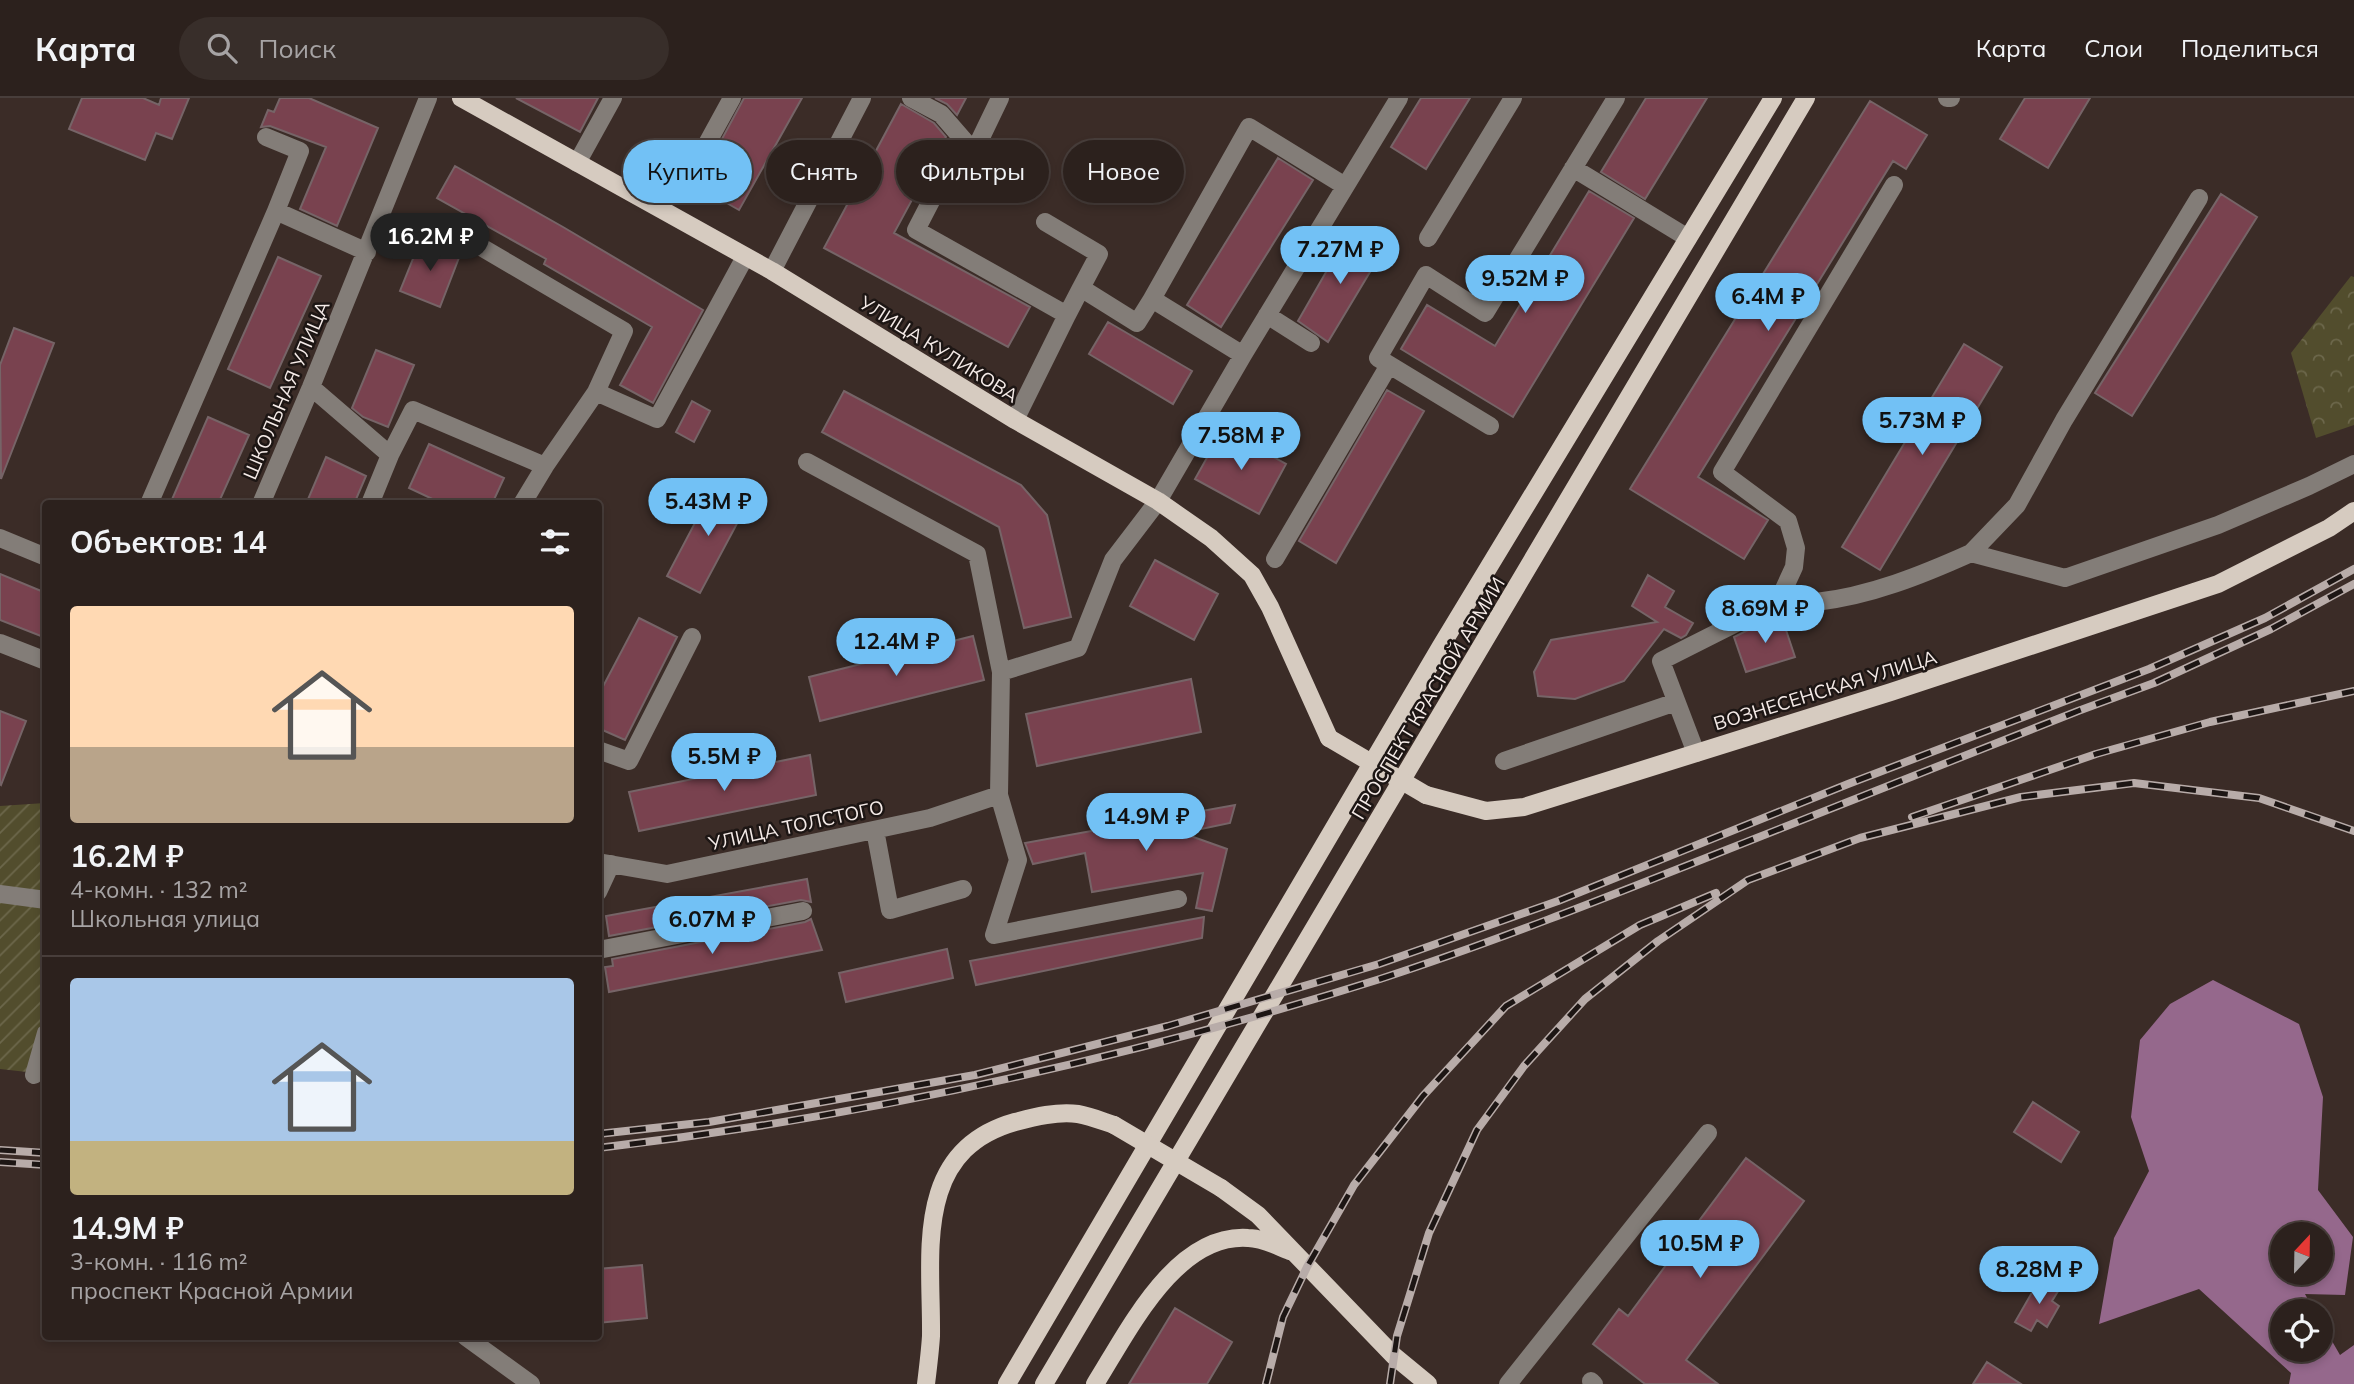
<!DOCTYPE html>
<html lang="ru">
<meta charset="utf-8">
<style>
body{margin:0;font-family:Mulish,sans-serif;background:#382e2a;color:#f1f3f6;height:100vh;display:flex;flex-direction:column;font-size:26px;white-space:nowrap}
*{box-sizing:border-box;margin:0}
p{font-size:23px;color:#a6a3a4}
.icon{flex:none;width:38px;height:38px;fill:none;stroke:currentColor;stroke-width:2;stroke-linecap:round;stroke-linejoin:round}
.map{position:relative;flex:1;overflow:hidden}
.panel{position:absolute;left:42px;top:402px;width:560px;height:840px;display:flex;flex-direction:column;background:#2c211d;border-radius:7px;box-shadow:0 4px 10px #0003,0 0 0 2px #483e3b}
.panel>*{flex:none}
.top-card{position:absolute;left:623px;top:42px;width:665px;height:63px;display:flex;gap:14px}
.needle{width:46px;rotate:22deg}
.fabs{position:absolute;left:2270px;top:1124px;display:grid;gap:14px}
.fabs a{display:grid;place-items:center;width:63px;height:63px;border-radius:50%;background:#2c211d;box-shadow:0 4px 10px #0003,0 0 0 2px #483e3b;font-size:35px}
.price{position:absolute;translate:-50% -60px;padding:0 16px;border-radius:24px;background:#72c1f5;color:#111;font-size:23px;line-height:46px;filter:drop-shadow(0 2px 4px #0008)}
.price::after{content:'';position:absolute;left:50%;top:42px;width:21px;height:16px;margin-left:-10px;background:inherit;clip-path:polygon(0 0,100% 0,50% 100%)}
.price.current{background:#222;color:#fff}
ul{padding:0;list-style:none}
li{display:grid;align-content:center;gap:14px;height:371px;padding:0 28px}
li+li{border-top:2px solid #483e3b}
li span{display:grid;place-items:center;height:217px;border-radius:7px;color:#555}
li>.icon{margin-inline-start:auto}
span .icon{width:126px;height:126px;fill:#fffc;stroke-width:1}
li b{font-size:30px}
h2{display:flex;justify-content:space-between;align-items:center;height:84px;padding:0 28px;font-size:30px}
.chip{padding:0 24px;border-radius:32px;background:#2c211d;box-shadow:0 4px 10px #0003,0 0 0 2px #483e3b;font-size:24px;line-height:63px}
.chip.current{background:#72c1f5;color:#111}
header{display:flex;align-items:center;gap:42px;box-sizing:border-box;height:98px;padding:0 35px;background:#2c211d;border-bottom:2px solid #483e3b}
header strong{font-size:33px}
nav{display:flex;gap:38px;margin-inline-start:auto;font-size:24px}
.search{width:490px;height:63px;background:#382e2a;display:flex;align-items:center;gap:18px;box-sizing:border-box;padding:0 24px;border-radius:38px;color:#a6a3a4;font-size:26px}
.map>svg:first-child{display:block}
</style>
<header>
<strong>Карта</strong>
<div class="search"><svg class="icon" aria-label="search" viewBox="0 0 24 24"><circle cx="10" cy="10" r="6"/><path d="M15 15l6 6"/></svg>Поиск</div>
<nav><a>Карта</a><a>Слои</a><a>Поделиться</a></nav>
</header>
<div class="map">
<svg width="2354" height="1286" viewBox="0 0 2354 1286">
<defs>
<pattern id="forest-crowns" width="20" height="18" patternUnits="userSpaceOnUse" patternTransform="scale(1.75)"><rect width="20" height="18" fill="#524d2d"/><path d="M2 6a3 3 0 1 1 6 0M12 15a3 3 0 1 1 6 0" fill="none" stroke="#6c674b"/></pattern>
<pattern id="garden-furrows" width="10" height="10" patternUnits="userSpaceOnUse" patternTransform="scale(1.75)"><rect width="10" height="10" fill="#524d2d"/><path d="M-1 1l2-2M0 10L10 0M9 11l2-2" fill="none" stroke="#6c674b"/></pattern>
</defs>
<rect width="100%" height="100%" fill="#3b2c27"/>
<path fill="url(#forest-crowns)" d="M 2351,178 L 2354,179 L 2354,327 L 2316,340 L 2291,255 Z"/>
<path fill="url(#garden-furrows)" d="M 45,705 L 45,921 L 27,974 L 0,971 L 0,708 Z"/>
<path fill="#95688c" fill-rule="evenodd" d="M 2213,882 L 2299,926 L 2323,999 L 2318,1092 L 2353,1139 L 2345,1197 L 2305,1196 L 2314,1213 L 2282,1213 L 2282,1251 L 2320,1251 L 2321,1224 L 2340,1257 L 2354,1247 L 2354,1286 L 2289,1286 L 2291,1275 L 2199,1191 L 2099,1226 L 2114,1140 L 2149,1073 L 2131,1019 L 2140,942 L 2170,906 ZM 2282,1136 L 2320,1136 L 2320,1174 L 2282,1174 Z"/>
<path fill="#79424f" stroke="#766467" stroke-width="2" d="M 82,0 L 143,0 L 159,7 L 161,0 L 189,0 L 172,41 L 156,35 L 145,62 L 69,31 Z
M 280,0 L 309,0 L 378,30 L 337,128 L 300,111 L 326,49 L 270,28 L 261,29 L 268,12 L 274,14 Z
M 516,0 L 598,0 L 580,34 Z
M 802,0 L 739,112 L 695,87 L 702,78 L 744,0 Z
M 935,0 L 966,0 L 957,17 L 947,6 Z
M 1421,0 L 1470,0 L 1426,71 L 1391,49 Z
M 1646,0 L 1707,0 L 1645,101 L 1601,74 Z
M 2025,0 L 2090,0 L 2048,70 L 2000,41 Z
M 1870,3 L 1927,37 L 1906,71 L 1893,63 L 1698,379 L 1768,422 L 1744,461 L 1630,391 Z
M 901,6 L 934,25 L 946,39 L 894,135 L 1030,209 L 1008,249 L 824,150 Z
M 1278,60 L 1313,82 L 1221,229 L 1187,207 Z
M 455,68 L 563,129 L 703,212 L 653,305 L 620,287 L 652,229 L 544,166 L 546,161 L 437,100 Z
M 1589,93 L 1634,120 L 1513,319 L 1401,251 L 1427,207 L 1495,248 Z
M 2221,96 L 2257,119 L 2132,318 L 2095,295 Z
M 1349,134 L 1382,154 L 1328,244 L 1298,223 Z
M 421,141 L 460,157 L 440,209 L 400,193 Z
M 278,159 L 321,178 L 270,290 L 228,271 Z
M 1108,224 L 1192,273 L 1173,306 L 1089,256 Z
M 14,230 L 54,245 L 1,381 L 0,267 Z
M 1964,246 L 2002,269 L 1880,472 L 1842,449 Z
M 376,252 L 414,267 L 388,329 L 363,319 L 352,310 Z
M 1387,292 L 1424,313 L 1336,465 L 1299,443 Z
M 844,293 L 1021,387 L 1047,417 L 1071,519 L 1024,530 L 999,429 L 822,334 Z
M 692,303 L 710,313 L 694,344 L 676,334 Z
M 208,319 L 249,337 L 218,406 L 170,406 Z
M 1223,331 L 1286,366 L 1259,416 L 1195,381 Z
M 429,346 L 504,380 L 492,406 L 443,406 L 409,390 Z
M 326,359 L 366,378 L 354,406 L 306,406 Z
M 716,385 L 749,403 L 700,495 L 667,478 Z
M 1155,462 L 1218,496 L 1194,542 L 1130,508 Z
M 0,476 L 46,495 L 46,540 L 0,522 Z
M 1648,477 L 1674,493 L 1665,509 L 1693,525 L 1686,537 L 1681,540 L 1664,531 L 1624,583 L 1575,601 L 1538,598 L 1534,574 L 1551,542 L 1657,524 L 1632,508 Z
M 1776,518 L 1777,522 L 1782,520 L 1795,559 L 1746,574 L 1734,539 Z
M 639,520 L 677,539 L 625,642 L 598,630 L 598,598 Z
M 973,538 L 984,582 L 820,623 L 809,579 Z
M 1191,581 L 1201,634 L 1037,668 L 1026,616 Z
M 0,613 L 26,623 L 1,687 L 0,686 Z
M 810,657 L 816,697 L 639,733 L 629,694 Z
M 1235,707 L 1230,725 L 1182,735 L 1227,751 L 1212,813 L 1196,810 L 1203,775 L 1092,794 L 1085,755 L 1033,766 L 1025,745 Z
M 807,781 L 811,804 L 801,802 L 609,838 L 606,818 Z
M 1204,819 L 1202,840 L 976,887 L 970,863 Z
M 811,821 L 822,852 L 609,894 L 605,869 L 613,868 L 612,861 L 805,824 Z
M 947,851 L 953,880 L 846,904 L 839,875 Z
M 2033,1004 L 2079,1034 L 2061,1064 L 2014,1034 Z
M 1746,1060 L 1804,1103 L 1686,1262 L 1718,1286 L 1645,1286 L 1593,1246 L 1619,1211 L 1628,1218 Z
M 642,1167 L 647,1220 L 598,1225 L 598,1171 Z
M 2041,1179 L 2060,1190 L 2052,1203 L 2059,1208 L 2047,1229 L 2037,1222 L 2031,1233 L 2015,1224 Z
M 1175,1210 L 1232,1244 L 1207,1286 L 1129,1286 Z
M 1987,1264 L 2021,1286 L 1973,1286 Z"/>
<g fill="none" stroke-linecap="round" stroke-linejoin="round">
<path stroke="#837d78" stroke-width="18" d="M 911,0 L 941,16 L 974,54 L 1000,0
M 1947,0 L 1951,0
M 266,39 L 300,53 L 276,113
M 963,41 L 916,132 L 1067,217 L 1015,322
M 577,65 L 613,0
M 1573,70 L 1688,140
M 692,73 L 732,0
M 2199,100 L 2064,322 L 2017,407 L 1971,455 L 2065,480 L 2218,427 L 2309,388 L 2354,366
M 1045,124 L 1099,156 L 1081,190
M 1428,140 L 1513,0
M 481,149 L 624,233 L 596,294 L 657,321 L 745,159
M 772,173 L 862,0
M 1067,217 L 1081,190 L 1137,225 L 1152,201
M 1267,217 L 1311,245
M 1243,257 L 1152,201 L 1249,29 L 1345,88
M 311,289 L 390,357
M 1490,328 L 1378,260 L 1426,177 L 1485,215 L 1616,0
M 807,364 L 977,456 L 1001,574
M 149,406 L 276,113 L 367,154
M 261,406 L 311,289 L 428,0
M 370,406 L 390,357 L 413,312 L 545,368 L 596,294
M 522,406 L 545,368
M 0,440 L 46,459
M 1275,461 L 1389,267
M 1778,504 C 1790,504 1803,505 1816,504 C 1870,498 1922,477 1971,455
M 0,545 L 46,563
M 598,652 L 629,663 L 692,539
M 1696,655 L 1661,563 L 1778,504 L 1794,469 L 1796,450 L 1788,423 L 1722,374 L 1894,87
M 1504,663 L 1676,604
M 875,732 L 890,812 L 963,791
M 598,764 L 667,776 L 930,720 L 999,697
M 598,794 L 611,766
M 0,796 L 46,802
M 1178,801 L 994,837 L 1018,762 L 999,697 L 1001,574 L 1078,550 L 1113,462 L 1158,403 L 1243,257 L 1399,0
M 598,852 L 803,813
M 34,977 L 46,935
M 466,1239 L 531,1286
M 1591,1283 L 1594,1286
M 1508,1286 L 1708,1035"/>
<path stroke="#d6cbc0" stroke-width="18" d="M 461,0 L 772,173 L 1015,322 L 1158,403 L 1211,440 L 1252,477 L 1270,509 L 1329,640
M 1426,697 L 1486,713 L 1524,709 L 1891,594 L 2218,486 L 2329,430 L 2354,413
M 1221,1090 L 1258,1117 L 1394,1258 L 1428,1286
M 926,1286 C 928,1270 930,1254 931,1238 C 932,1157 912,1053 1015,1024 C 1034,1019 1058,1013 1078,1016 C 1090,1018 1102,1023 1114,1027
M 1007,1286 L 1441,548 L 1773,0
M 1044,1286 L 1806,0
M 1095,1286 C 1128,1234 1175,1135 1248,1140 C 1262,1140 1277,1148 1290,1153"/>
<g stroke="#b8aca9" stroke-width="8">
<path id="rail" d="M 1912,719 L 2096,656 L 2210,624 L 2354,593
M 598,1036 L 709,1024 L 975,977 L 1168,928 L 1379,866 L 1558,803 L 1848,686 L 2149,571 L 2265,520 L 2354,471
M 598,1050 C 864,1019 1126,961 1380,881 C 1494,844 1605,800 1716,756 C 1837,708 1957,661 2078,613 L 2154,585 L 2271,531 L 2354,486
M 0,1052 L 46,1055
M 0,1064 L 46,1067
M 1266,1286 L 1283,1219 L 1307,1169 L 1354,1087 L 1423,998 L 1506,908 L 1640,827 L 1716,795
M 1390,1286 L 1397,1238 L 1429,1135 L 1477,1032 L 1524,968 L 1585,901 L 1658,843 L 1748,782 L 1860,740 L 2021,699 L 2134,685 L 2259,700 L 2354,733"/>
</g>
<use href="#rail" stroke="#1d1614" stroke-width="5" stroke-dasharray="16" stroke-linecap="butt"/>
<path stroke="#d6cbc0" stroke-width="18" d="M 1329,640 L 1426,697
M 1114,1027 L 1221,1090"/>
</g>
<g text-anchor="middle" stroke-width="5" stroke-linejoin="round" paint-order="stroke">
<g font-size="19" fill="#f5ebe8" stroke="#1d1614">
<text transform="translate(939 251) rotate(32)" y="7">УЛИЦА КУЛИКОВА</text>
<text transform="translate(286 292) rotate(-67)" y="7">ШКОЛЬНАЯ УЛИЦА</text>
<text transform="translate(1825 592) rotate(-17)" y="7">ВОЗНЕСЕНСКАЯ УЛИЦА</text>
<text transform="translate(1428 600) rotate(-59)" y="7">ПРОСПЕКТ КРАСНОЙ АРМИИ</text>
<text transform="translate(796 727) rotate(-12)" y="7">УЛИЦА ТОЛСТОГО</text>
</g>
</g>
</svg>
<div class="fabs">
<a><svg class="needle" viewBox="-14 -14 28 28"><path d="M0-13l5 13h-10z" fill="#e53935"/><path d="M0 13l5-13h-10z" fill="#a6a3a4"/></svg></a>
<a><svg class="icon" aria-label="locate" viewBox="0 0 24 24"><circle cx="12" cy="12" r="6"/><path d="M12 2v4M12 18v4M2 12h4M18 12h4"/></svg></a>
</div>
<b class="price current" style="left:430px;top:175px">16.2M ₽</b>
<b class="price" style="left:1340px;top:188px">7.27M ₽</b>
<b class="price" style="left:1525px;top:217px">9.52M ₽</b>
<b class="price" style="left:1768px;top:235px">6.4M ₽</b>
<b class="price" style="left:1922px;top:359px">5.73M ₽</b>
<b class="price" style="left:1241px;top:374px">7.58M ₽</b>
<b class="price" style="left:708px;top:440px">5.43M ₽</b>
<b class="price" style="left:1765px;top:547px">8.69M ₽</b>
<b class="price" style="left:896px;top:580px">12.4M ₽</b>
<b class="price" style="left:724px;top:695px">5.5M ₽</b>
<b class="price" style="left:1146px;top:755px">14.9M ₽</b>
<b class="price" style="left:712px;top:858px">6.07M ₽</b>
<b class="price" style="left:1700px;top:1182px">10.5M ₽</b>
<b class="price" style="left:2039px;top:1208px">8.28M ₽</b>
<div class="top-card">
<a class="chip current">Купить</a>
<a class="chip">Снять</a>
<a class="chip">Фильтры</a>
<a class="chip">Новое</a>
</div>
<section class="panel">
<h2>Объектов: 14<svg class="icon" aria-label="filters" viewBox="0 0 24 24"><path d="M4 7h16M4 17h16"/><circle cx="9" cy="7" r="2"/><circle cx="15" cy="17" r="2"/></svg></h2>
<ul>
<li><span style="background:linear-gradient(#ffd9b3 65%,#b9a48a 0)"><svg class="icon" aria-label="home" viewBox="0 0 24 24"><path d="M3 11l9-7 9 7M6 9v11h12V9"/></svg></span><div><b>16.2M ₽</b><p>4-комн. · 132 m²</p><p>Школьная улица</p></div></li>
<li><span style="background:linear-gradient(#a9c7e8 75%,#c2b280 0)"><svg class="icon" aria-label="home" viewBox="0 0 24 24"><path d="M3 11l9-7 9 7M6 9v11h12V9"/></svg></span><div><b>14.9M ₽</b><p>3-комн. · 116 m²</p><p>проспект Красной Армии</p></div></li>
</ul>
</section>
</div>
